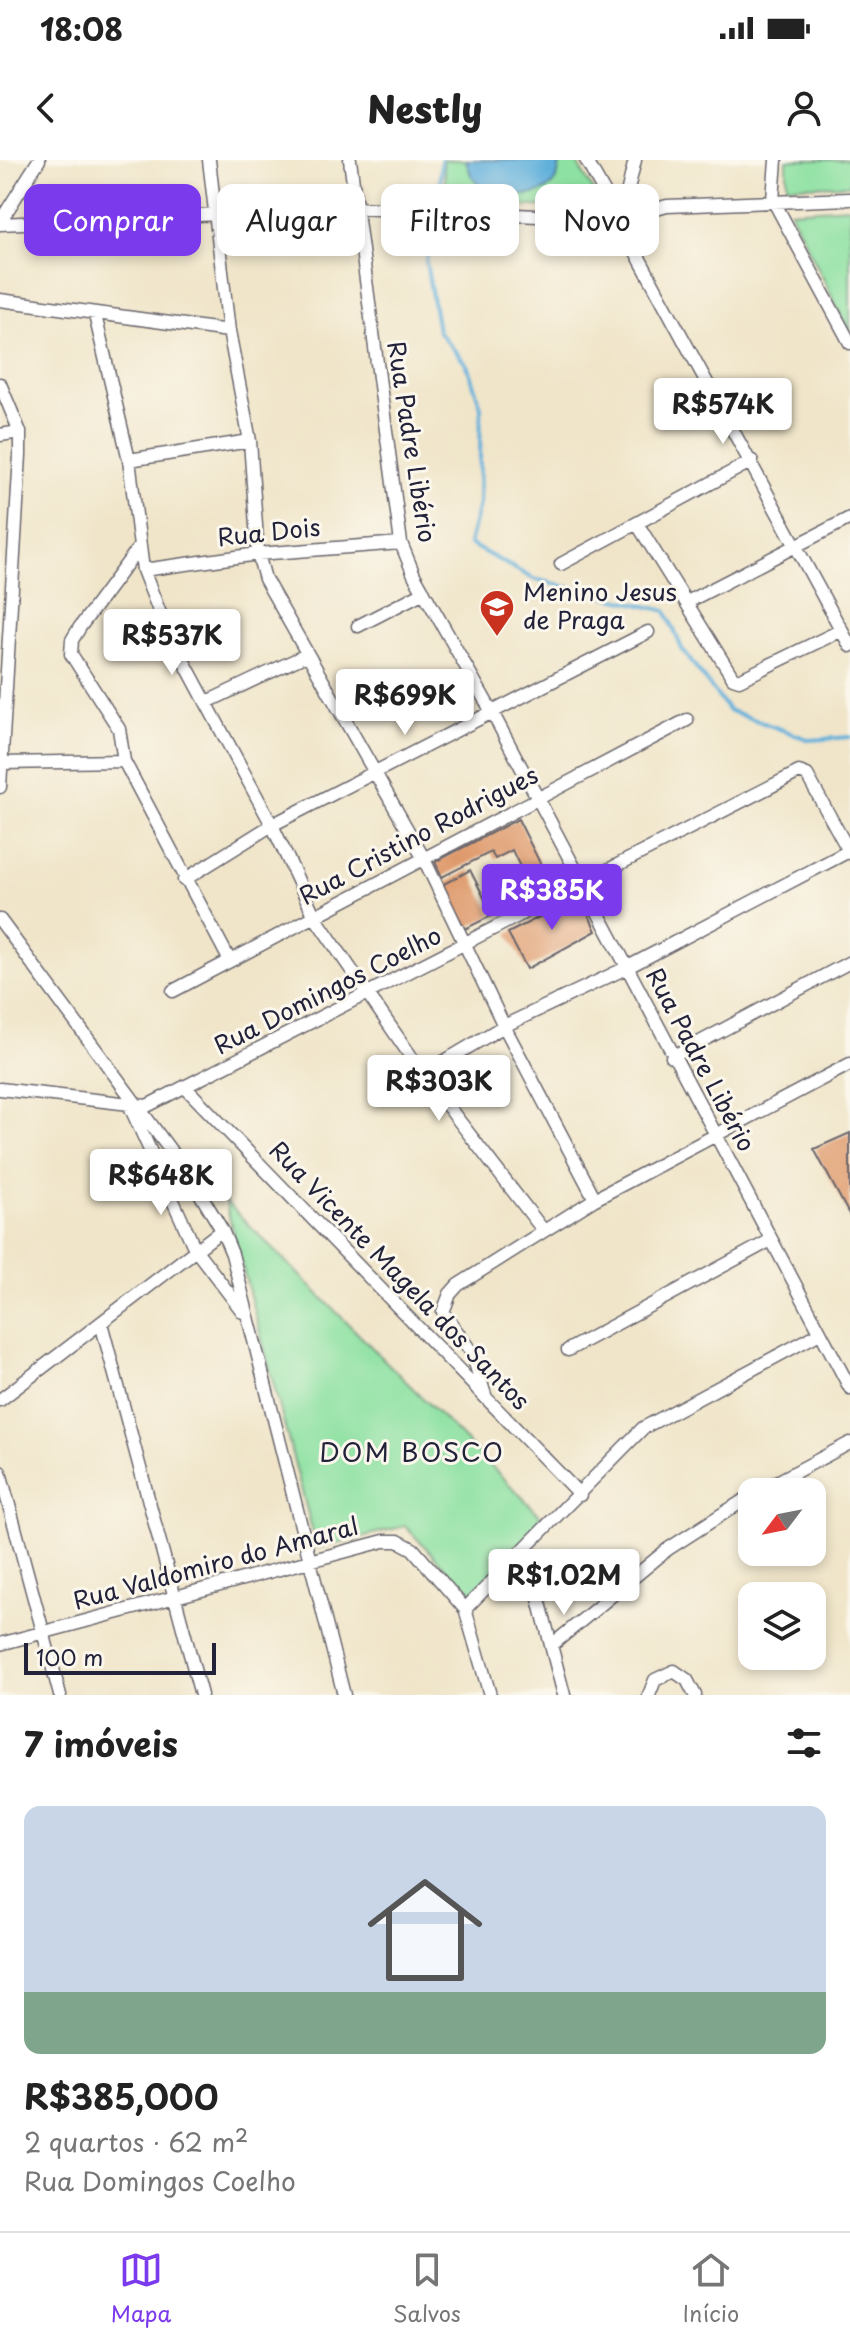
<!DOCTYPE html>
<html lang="pt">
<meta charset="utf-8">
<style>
body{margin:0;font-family:"Playpen Sans",sans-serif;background:#f6f6f6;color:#222;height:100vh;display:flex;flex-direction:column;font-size:30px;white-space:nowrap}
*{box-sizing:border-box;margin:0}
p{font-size:26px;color:#767676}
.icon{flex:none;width:44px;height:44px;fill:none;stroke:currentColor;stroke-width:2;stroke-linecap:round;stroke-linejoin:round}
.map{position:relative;height:1535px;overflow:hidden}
.drawer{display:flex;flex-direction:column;background:#fff;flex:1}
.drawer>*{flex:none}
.banner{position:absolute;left:24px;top:24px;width:802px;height:72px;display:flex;gap:16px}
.needle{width:52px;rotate:238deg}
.fabs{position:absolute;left:738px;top:1318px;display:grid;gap:16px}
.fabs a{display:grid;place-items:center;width:88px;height:88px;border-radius:16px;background:#fff;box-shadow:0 4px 12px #0003;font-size:40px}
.scale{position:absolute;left:24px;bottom:20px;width:192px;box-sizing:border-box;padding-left:8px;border:4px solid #22223b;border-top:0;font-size:22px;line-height:28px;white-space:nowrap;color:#22223b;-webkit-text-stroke:6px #fbf7ec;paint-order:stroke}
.price{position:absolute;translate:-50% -68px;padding:0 18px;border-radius:8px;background:#fff;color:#222;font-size:26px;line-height:52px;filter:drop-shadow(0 2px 4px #0008)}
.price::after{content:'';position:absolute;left:50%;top:48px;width:24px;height:18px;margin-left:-12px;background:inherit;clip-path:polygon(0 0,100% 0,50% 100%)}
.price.current{background:#7c3aed;color:#fff}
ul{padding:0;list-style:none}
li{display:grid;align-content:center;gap:16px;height:424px;padding:0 24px}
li+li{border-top:2px solid #e0e0e0}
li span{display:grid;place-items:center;height:248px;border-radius:16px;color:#555}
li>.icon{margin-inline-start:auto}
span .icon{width:144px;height:144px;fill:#fffc;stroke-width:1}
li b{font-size:34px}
h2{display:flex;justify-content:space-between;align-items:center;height:96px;padding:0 24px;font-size:34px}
.tag{padding:0 28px;border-radius:16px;background:#fff;box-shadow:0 4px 12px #0003;font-size:28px;line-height:72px}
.tag.current{background:#7c3aed;color:#fff}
.status{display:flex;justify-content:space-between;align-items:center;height:56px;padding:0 40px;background:#fff;direction:ltr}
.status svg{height:22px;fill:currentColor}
header{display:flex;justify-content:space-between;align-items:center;height:104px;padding:0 24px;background:#fff;font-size:36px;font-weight:800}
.menu{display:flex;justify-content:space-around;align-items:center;height:112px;border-top:2px solid #e0e0e0;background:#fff;font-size:22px;color:#767676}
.menu a{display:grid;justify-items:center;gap:4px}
.menu .current{color:#7c3aed}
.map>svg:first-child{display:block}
</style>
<div class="status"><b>18:08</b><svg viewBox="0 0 49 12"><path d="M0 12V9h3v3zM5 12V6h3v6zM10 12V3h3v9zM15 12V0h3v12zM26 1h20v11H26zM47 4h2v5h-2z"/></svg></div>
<header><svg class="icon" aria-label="back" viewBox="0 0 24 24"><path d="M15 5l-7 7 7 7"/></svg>Nestly<svg class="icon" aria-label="person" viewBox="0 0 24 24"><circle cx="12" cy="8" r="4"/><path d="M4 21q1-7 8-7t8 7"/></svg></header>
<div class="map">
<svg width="850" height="1535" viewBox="0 0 850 1535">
<rect width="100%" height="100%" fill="#fbf7ec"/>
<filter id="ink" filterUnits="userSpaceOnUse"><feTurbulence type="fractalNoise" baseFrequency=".0125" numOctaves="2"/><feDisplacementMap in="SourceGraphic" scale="16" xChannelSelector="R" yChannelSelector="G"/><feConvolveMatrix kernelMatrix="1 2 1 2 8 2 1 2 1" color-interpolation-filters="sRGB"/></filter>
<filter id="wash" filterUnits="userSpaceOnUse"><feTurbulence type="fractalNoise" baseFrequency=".006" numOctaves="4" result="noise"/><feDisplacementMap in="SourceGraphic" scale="32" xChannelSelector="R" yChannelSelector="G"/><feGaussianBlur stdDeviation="1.8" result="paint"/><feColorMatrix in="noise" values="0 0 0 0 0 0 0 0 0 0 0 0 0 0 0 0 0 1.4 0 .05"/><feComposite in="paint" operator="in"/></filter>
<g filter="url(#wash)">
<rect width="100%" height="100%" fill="#f0e5c9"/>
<path fill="#8de1a2" stroke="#58826e" stroke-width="2" d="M 443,0 L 575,0 L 597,37 L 588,48 L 447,43 Z
M 787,0 L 850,0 L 850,25 L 787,26 Z
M 850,47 L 850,173 L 790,51 Z
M 225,1041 L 548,1363 L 472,1435 L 405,1366 L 317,1388 Z"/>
<path fill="#61b0db" stroke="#42698b" stroke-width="2" d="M 466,0 L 560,0 C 560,44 516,35 485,33 L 471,15 Z"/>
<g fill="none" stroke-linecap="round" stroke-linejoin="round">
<path stroke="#61b0db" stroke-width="4" d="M 441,0 L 438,53 L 426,102 L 438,171 L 467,205 L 481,247 L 479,344 L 469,384 L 534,419 L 666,451 L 682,489 L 728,550 L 810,580 L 850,577"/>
</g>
<g id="blocks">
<path fill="#de9869" d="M 518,659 L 551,725 L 497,753 L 488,736 L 525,717 L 512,690 L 495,699 L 491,692 L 442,717 L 435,702 Z
M 470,710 L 493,755 L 465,769 L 442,725 Z
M 580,736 L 596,771 L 527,809 L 508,773 Z
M 850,973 L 850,1056 L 814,989 Z"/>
</g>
</g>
<g filter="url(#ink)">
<use href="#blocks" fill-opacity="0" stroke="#6a666d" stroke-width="2"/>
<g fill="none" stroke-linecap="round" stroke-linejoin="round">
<g stroke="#6a666d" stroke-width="15">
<path id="minor" d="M 209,0 L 229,171 L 250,281 L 258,394 L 265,419 L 424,699 L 504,866 L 595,1039
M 350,0 L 401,383 L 414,415 L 493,554 L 850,1228
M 586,0 L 612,46
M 776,0 L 773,40 L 850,183
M605 58a13 13 0 1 1 26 0a13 13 0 1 1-26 0Z
M 624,46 L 635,0
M 631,56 L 667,46 L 850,39
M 0,62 L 39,0
M 0,64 L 356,48 L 604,59
M 624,70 L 850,486
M 0,140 L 229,171
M 95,155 L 129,300 L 143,410 L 165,466 L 272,665 L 315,757 L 423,914 L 543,1070
M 0,224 L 20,272 L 20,295 L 0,627
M 0,275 L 20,272
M 129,300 L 250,281
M 638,365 L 733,518 L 739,520 L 842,470
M 140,386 L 80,467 L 72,480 L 71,494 L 119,569 L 124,601 L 230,801
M 561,404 L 752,301
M 143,410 L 258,394 L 401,383
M 687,442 L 850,358
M 358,466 L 424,432
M 207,542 L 306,495
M 1,603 L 124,601
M 184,720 L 272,665 L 648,472
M 0,760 L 190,1017 L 222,1070 L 232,1094 L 344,1535
M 173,831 L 687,560
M 672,897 L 850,802
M 423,914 L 504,866 L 626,808 L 849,691
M 186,928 L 580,1335
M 0,929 L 147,946 L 799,612 L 807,615 L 850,693
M 128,942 L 195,1089 L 243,1152
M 101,1163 L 201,1535
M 568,1190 L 771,1080
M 485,1235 L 472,1193 L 443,1152 L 450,1134 L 458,1125 L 595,1039 L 850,904
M 0,1240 L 222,1070
M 0,1312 L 60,1535
M 758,1332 L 850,1283
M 526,1389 L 564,1535
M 465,1449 L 643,1268 L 820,1173
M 0,1484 L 384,1381 L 398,1381 L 413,1389 L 465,1449 L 490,1535
M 552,1485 L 668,1389 L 752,1335
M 649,1535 L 655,1520 L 674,1511 L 687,1520 L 695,1535"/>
</g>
<use href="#minor" stroke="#fff" stroke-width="12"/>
</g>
</g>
<defs>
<g id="school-pin" transform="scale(1.8)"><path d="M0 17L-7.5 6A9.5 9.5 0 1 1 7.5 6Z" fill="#c8321e" stroke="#fbf7ec"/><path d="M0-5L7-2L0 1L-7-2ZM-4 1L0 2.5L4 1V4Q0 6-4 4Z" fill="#fff"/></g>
</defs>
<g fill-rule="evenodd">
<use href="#school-pin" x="497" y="447"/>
</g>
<g text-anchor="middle" stroke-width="6" stroke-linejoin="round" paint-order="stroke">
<g font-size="24" fill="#22223b" stroke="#fbf7ec">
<text transform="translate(411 282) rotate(81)" y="8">Rua Padre Libério</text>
<text transform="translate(269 373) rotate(-6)" y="8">Rua Dois</text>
<text transform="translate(419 676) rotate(-28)" y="8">Rua Cristino Rodrigues</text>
<text transform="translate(328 831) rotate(-27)" y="8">Rua Domingos Coelho</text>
<text transform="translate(700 900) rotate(62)" y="8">Rua Padre Libério</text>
<text transform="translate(399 1116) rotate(46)" y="8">Rua Vicente Magela dos Santos</text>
<text transform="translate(216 1404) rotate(-15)" y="8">Rua Valdomiro do Amaral</text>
</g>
<g font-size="24" fill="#22223b" stroke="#fbf7ec" text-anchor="start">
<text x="523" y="441">Menino Jesus<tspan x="523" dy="28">de Praga</tspan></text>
</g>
<g font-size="26" letter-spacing="2" fill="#22223b" stroke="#fbf7ec">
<text x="412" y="1302">DOM BOSCO</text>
</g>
</g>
</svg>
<div class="fabs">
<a><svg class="needle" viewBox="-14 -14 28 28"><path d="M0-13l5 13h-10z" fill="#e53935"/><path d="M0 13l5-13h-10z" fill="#767676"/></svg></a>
<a><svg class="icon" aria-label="layers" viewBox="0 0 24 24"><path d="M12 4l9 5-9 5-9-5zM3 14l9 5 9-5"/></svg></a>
</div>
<div class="scale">100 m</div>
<b class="price" style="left:723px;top:286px">R$574K</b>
<b class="price" style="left:172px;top:517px">R$537K</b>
<b class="price" style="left:405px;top:577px">R$699K</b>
<b class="price current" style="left:552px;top:772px">R$385K</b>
<b class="price" style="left:439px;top:963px">R$303K</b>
<b class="price" style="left:161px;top:1057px">R$648K</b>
<b class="price" style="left:564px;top:1457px">R$1.02M</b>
<div class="banner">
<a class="tag current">Comprar</a>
<a class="tag">Alugar</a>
<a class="tag">Filtros</a>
<a class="tag">Novo</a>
</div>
</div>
<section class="drawer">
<h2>7 imóveis<svg class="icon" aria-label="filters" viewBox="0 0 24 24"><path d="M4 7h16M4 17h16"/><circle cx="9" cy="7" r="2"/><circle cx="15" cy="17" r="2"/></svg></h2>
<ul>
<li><span style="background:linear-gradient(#c9d6e8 75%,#7fa58c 0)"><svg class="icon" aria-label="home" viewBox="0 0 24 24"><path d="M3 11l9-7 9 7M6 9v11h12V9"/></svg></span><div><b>R$385,000</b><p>2 quartos · 62 m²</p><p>Rua Domingos Coelho</p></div></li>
</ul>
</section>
<nav class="menu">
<a class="current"><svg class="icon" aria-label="map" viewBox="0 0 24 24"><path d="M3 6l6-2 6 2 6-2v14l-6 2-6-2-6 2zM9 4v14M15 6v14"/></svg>Mapa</a>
<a><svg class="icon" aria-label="saved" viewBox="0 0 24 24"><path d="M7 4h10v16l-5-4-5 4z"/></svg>Salvos</a>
<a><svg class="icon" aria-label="home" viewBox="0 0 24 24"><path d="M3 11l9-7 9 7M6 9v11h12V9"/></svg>Início</a>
</nav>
